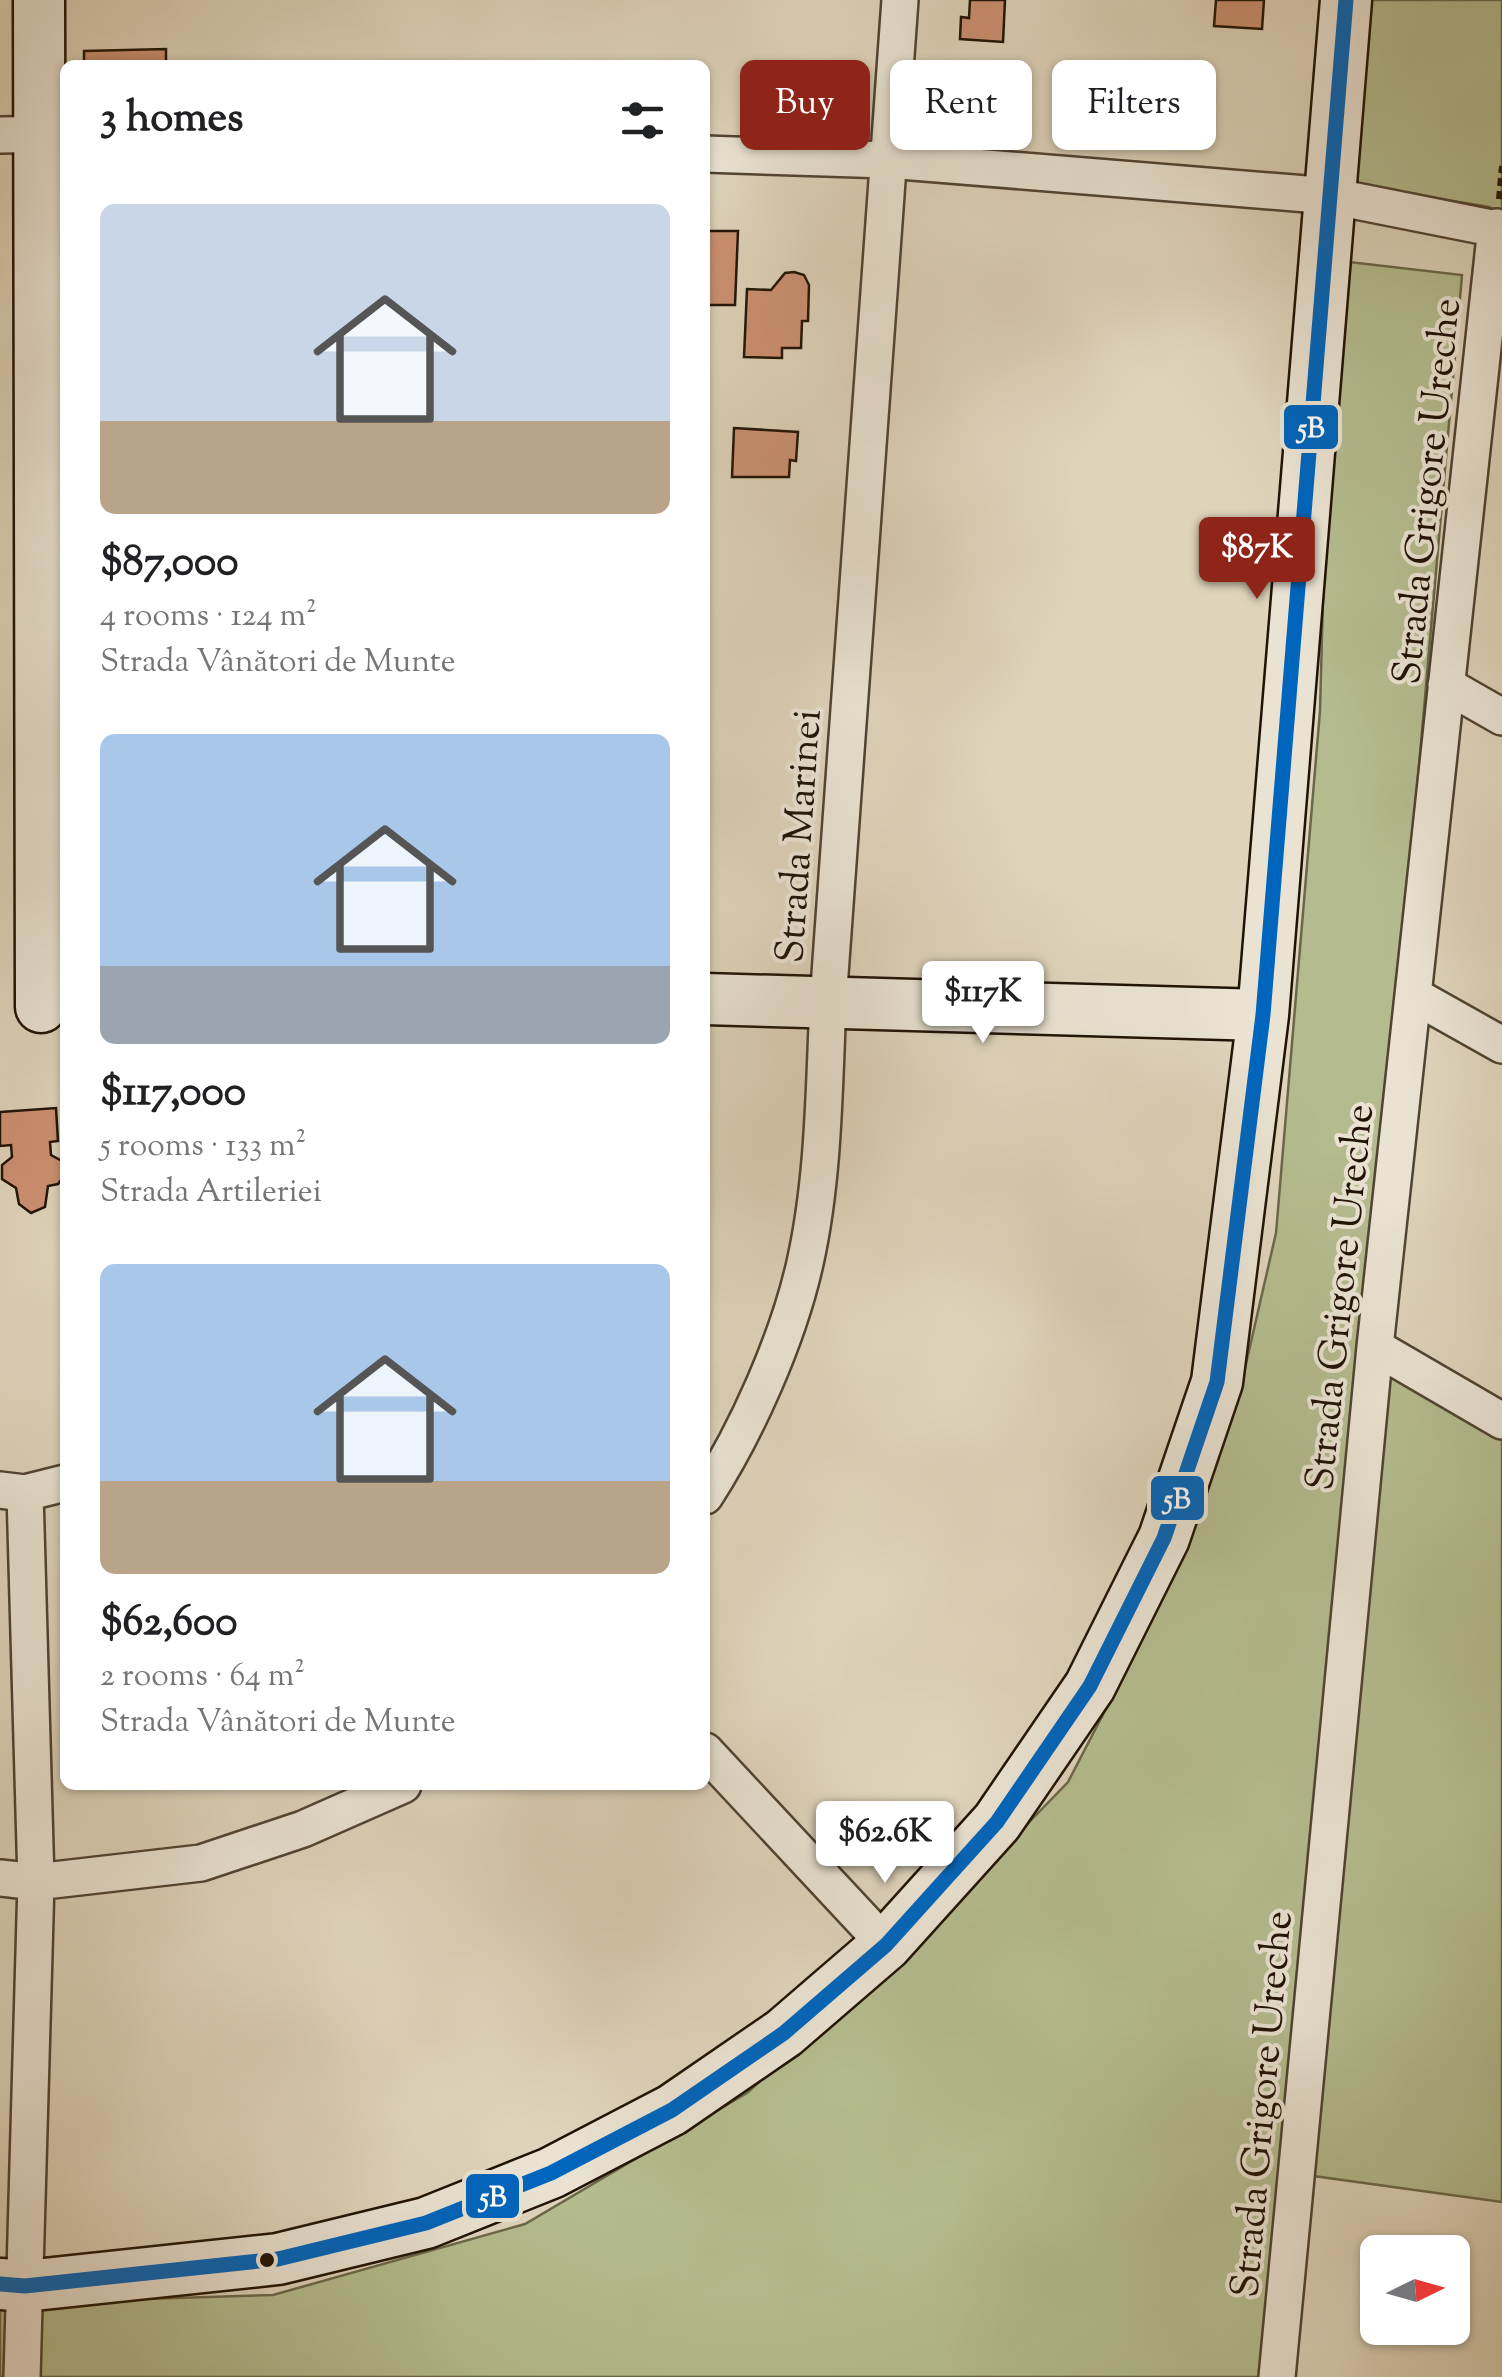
<!DOCTYPE html>
<meta charset="utf-8">
<style>
body{margin:0;font-family:"Sorts Mill Goudy",serif;background:#f6f6f6;color:#202124;height:100vh;display:flex;flex-direction:column;font-size:38px;white-space:nowrap}
*{box-sizing:border-box;margin:0}
p{font-size:32px;color:#757577}
.icon{flex:none;width:55px;height:55px;fill:none;stroke:currentColor;stroke-width:2;stroke-linecap:round;stroke-linejoin:round}
.map{position:relative;flex:1;overflow:hidden}
.sheet{position:absolute;left:60px;top:60px;width:650px;height:1730px;display:flex;flex-direction:column;background:#fff;border-radius:15px;box-shadow:0 2px 8px #0004}
.sheet>*{flex:none}
.banner{position:absolute;left:740px;top:60px;width:610px;height:90px;display:flex;gap:20px}
.needle{width:65px;rotate:85deg}
.buttons{position:absolute;left:1360px;top:2235px;display:grid;gap:20px}
.buttons a{display:grid;place-items:center;width:110px;height:110px;border-radius:15px;background:#fff;box-shadow:0 2px 8px #0004;font-size:50px}
.price{position:absolute;translate:-50% -85px;padding:0 22px;border-radius:10px;background:#fff;color:#222;font-size:32px;line-height:65px;filter:drop-shadow(0 2px 5px #0008)}
.price::after{content:'';position:absolute;left:50%;top:60px;width:30px;height:22px;margin-left:-15px;background:inherit;clip-path:polygon(0 0,100% 0,50% 100%)}
.price.current{background:#8f2418;color:#fff}
ul{padding:0;list-style:none}
li{display:grid;align-content:center;gap:20px;height:530px;padding:0 40px}
li span{display:grid;place-items:center;height:310px;border-radius:15px;color:#555}
li>.icon{margin-inline-start:auto}
span .icon{width:180px;height:180px;fill:#fffc;stroke-width:1}
li b{font-size:42px}
h2{display:flex;justify-content:space-between;align-items:center;height:120px;padding:0 40px;font-size:42px}
.chip{padding:0 35px;border-radius:15px;background:#fff;box-shadow:0 2px 8px #0004;font-size:35px;line-height:90px}
.chip.current{background:#8f2418;color:#fff}
.map>svg:first-child{display:block}
</style>
<div class="map">
<svg width="1502" height="2377" viewBox="0 0 1502 2377">
<rect width="100%" height="100%" fill="#dfd4bb"/>
<filter id="stains"><feTurbulence type="fractalNoise" baseFrequency=".002" numOctaves="4"/><feColorMatrix values="0 0 0 0 .2 0 0 0 0 .09 0 0 0 0 .02 0 0 0 .5 -.17"/></filter>
<radialGradient id="worn" r=".72"><stop offset=".6" stop-color="#630" stop-opacity="0"/><stop offset="1" stop-color="#630" stop-opacity=".3"/></radialGradient>
<path fill="#b4bc8f" stroke="#6a684a" stroke-width="2.5" d="M 1351,0 L 1502,0 L 1502,214 L 1489,207 L 1335,182 Z
M 1332,260 L 1462,275 L 1367,1360 L 1502,1440 L 1502,2202 L 1284,2172 L 1270,2377 L 0,2377 L 0,2294 L 47,2302 L 273,2295 L 525,2224 L 747,2093 L 895,1961 L 1068,1782 L 1152,1620 L 1240,1390 L 1276,1233 L 1320,711 Z"/>
<path fill="#cc9172" stroke="#201305" stroke-width="2.5" d="M 970,0 L 1005,0 L 1003,42 L 960,39 L 961,17 L 969,18 Z
M 1216,0 L 1264,0 L 1262,29 L 1214,26 Z
M 166,49 L 166,65 L 84,65 L 84,51 Z
M 705,231 L 738,231 L 735,305 L 705,305 Z
M 794,272 L 804,275 L 809,285 L 808,321 L 802,321 L 801,348 L 782,348 L 782,358 L 744,357 L 747,289 L 771,290 L 785,273 Z
M 734,428 L 798,432 L 796,461 L 790,460 L 789,477 L 732,477 Z
M 56,1108 L 58,1141 L 50,1142 L 51,1155 L 62,1161 L 64,1176 L 58,1184 L 48,1186 L 45,1207 L 31,1213 L 19,1204 L 16,1188 L 2,1179 L 2,1165 L 12,1157 L 11,1145 L 0,1146 L 0,1112 Z"/>
<g fill="none" stroke-linecap="round" stroke-linejoin="round">
<g stroke="#504332" stroke-width="40">
<path id="street" d="M 0,135 L 65,134
M 705,154 L 888,160 L 1331,196 L 1502,230
M 1446,685 L 1502,717
M 1413,995 L 1502,1045
M 1375,1347 L 1502,1421
M 0,1490 L 25,1493 L 65,1483
M 705,1496 C 747,1431 788,1339 805,1263 C 824,1178 824,1088 828,1002 L 900,0
M 705,1751 L 886,1945
M 0,1878 L 36,1882 L 201,1863 L 303,1829 L 403,1785
M 22,2377 L 36,1882 L 25,1493
M 1277,2377 L 1375,1347 L 1496,227"/>
</g>
<g stroke="#201305" stroke-width="55">
<path id="secondary" d="M 39,0 L 41,1007
M 705,999 L 1263,1015
M 0,2284 L 25,2286 L 278,2259 L 426,2223 L 551,2173 L 672,2110 L 784,2033 L 886,1945 L 997,1822 L 1090,1686 L 1164,1538 L 1217,1382 L 1263,1015 L 1346,0"/>
</g>
<path stroke="#201305" stroke-width="6" stroke-dasharray="8 5" stroke-linecap="butt" d="M 1499,199 L 1502,166"/>
<use href="#street" stroke="#eae3d3" stroke-width="35"/>
<use href="#secondary" stroke="#eae3d3" stroke-width="50"/>
<g stroke="#eae3d3" stroke-width="22">
<path id="bus-1" d="M 0,2284 L 25,2286 L 278,2259 L 426,2223 L 551,2173 L 672,2110 L 784,2033 L 886,1945 L 997,1822 L 1090,1686 L 1164,1538 L 1217,1382 L 1263,1015 L 1346,0"/>
</g>
<use href="#bus-1" stroke="#0065bd" stroke-width="15"/>
</g>
<circle fill="#201305" stroke="#eae3d3" stroke-width="4" cx="267" cy="2260" r="9"/>
<g text-anchor="middle" stroke-width="8" stroke-linejoin="round" paint-order="stroke">
<g font-size="40" fill="#201305" stroke="#eae3d3">
<text transform="translate(1425 491) rotate(-84)" y="14">Strada Grigore Ureche</text>
<text transform="translate(797 836) rotate(-86)" y="14">Strada Marinei</text>
<text transform="translate(1338 1297) rotate(-84)" y="14">Strada Grigore Ureche</text>
<text transform="translate(1260 2104) rotate(-85)" y="14">Strada Grigore Ureche</text>
</g>
</g>
<g stroke="#eae3d3" stroke-width="4">
<rect x="1282" y="403" width="58" height="48" rx="10" fill="#0065bd"/>
<rect x="1149" y="1474" width="57" height="48" rx="10" fill="#0065bd"/>
<rect x="464" y="2172" width="57" height="48" rx="10" fill="#0065bd"/>
</g>
<g font-size="28" text-anchor="middle" font-weight="bold" fill="#fff">
<text x="1311" y="437">5B</text>
<text x="1177" y="1508">5B</text>
<text x="493" y="2206">5B</text>
</g>
<rect width="100%" height="100%" filter="url(#stains)"/>
<rect width="100%" height="100%" fill="url(#worn)"/>
</svg>
<div class="buttons">
<a><svg class="needle" viewBox="-14 -14 28 28"><path d="M0-13l5 13h-10z" fill="#e53935"/><path d="M0 13l5-13h-10z" fill="#757577"/></svg></a>
</div>
<b class="price current" style="left:1257px;top:602px">$87K</b>
<b class="price" style="left:983px;top:1046px">$117K</b>
<b class="price" style="left:885px;top:1886px">$62.6K</b>
<div class="banner">
<a class="chip current">Buy</a>
<a class="chip">Rent</a>
<a class="chip">Filters</a>
</div>
<section class="sheet">
<h2>3 homes<svg class="icon" aria-label="filters" viewBox="0 0 24 24"><path d="M4 7h16M4 17h16"/><circle cx="9" cy="7" r="2"/><circle cx="15" cy="17" r="2"/></svg></h2>
<ul>
<li><span style="background:linear-gradient(#c9d6e8 70%,#b9a48a 0)"><svg class="icon" aria-label="home" viewBox="0 0 24 24"><path d="M3 11l9-7 9 7M6 9v11h12V9"/></svg></span><div><b>$87,000</b><p>4 rooms · 124 m²</p><p>Strada Vânători de Munte</p></div></li>
<li><span style="background:linear-gradient(#a9c7e8 75%,#9aa5b1 0)"><svg class="icon" aria-label="home" viewBox="0 0 24 24"><path d="M3 11l9-7 9 7M6 9v11h12V9"/></svg></span><div><b>$117,000</b><p>5 rooms · 133 m²</p><p>Strada Artileriei</p></div></li>
<li><span style="background:linear-gradient(#a9c7e8 70%,#b9a48a 0)"><svg class="icon" aria-label="home" viewBox="0 0 24 24"><path d="M3 11l9-7 9 7M6 9v11h12V9"/></svg></span><div><b>$62,600</b><p>2 rooms · 64 m²</p><p>Strada Vânători de Munte</p></div></li>
</ul>
</section>
</div>
